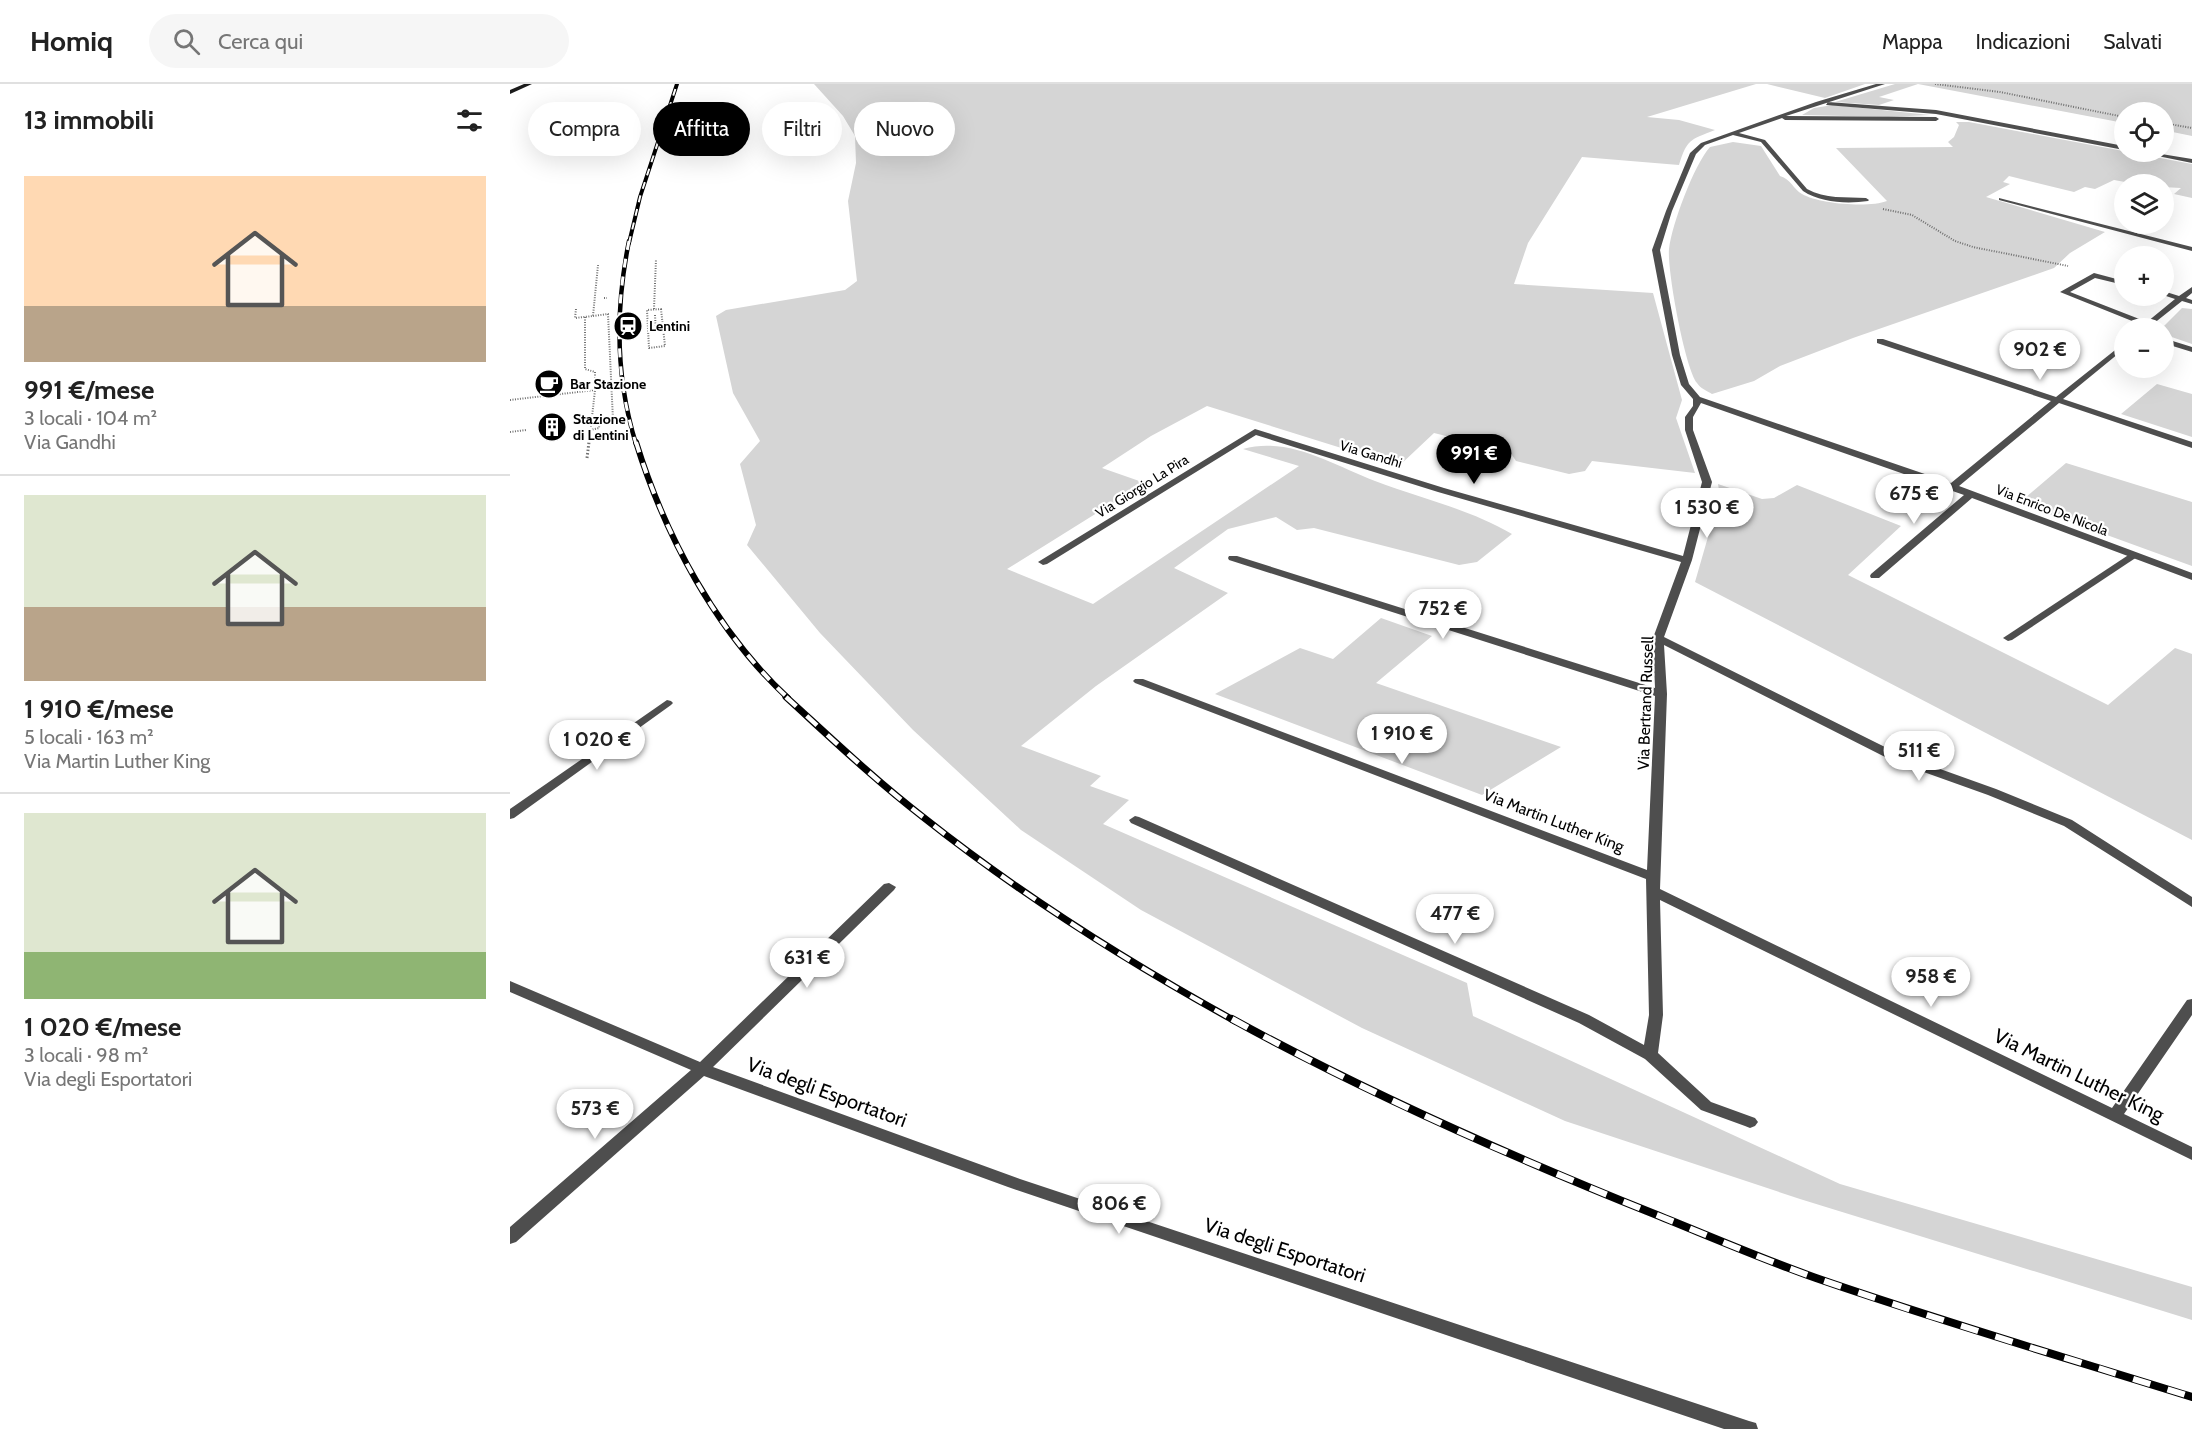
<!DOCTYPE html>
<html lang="it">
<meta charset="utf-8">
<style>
body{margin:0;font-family:Cabin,sans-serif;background:#f6f6f6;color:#222;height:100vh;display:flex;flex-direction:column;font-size:22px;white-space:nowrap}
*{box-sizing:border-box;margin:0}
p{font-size:20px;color:#767676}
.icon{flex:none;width:33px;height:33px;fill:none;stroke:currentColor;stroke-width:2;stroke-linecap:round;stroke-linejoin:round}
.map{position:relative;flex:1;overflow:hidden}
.details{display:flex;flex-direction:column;background:#fff;width:510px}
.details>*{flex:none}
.hud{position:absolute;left:18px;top:18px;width:570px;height:54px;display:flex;gap:12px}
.controls{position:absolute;left:1604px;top:18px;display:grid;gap:12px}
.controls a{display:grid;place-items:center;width:60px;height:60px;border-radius:50%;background:#fff;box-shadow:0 6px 24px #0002;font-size:30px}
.price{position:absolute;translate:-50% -51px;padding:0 14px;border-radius:21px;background:#fff;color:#222;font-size:20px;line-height:39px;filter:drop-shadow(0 2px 3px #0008)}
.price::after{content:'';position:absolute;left:50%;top:36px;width:18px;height:14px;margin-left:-9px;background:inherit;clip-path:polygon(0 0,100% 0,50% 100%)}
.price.on{background:#000;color:#fff}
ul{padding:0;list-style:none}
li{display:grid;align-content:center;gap:12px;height:318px;padding:0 24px}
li+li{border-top:2px solid #e0e0e0}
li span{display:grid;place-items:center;height:186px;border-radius:0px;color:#555}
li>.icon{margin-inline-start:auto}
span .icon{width:108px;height:108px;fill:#fffc;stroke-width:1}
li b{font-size:26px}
h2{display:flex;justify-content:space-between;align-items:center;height:72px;padding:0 24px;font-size:26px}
.tag{padding:0 21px;border-radius:27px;background:#fff;box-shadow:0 6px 24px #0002;font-size:21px;line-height:54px}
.tag.on{background:#000;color:#fff}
header{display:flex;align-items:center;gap:36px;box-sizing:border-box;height:84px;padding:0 30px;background:#fff;border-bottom:2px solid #e0e0e0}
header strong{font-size:28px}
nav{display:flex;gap:33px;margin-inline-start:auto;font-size:21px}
.search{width:420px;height:54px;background:#f6f6f6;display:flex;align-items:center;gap:15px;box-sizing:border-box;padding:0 21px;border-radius:33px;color:#767676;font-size:22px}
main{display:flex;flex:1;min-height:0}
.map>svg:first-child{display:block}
</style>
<header>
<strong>Homiq</strong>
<div class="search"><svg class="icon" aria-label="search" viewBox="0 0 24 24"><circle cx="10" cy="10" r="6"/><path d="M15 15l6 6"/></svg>Cerca qui</div>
<nav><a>Mappa</a><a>Indicazioni</a><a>Salvati</a></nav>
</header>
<main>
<section class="details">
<h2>13 immobili<svg class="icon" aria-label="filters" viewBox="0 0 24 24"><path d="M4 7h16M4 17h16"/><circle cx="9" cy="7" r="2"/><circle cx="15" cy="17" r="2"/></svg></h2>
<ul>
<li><span style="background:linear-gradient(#ffd9b3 70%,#b9a48a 0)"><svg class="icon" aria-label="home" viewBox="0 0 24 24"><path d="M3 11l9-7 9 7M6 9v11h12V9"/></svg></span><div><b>991 €/mese</b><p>3 locali · 104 m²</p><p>Via Gandhi</p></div></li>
<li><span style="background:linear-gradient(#dfe7d0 60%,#b9a48a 0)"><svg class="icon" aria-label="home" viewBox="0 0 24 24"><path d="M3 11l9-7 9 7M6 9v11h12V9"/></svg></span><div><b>1 910 €/mese</b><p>5 locali · 163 m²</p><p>Via Martin Luther King</p></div></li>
<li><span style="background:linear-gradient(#dfe7d0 75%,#8fb573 0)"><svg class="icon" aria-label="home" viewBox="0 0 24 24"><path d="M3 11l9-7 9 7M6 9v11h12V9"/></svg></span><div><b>1 020 €/mese</b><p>3 locali · 98 m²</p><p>Via degli Esportatori</p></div></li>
</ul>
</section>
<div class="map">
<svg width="1682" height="1345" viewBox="0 0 1682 1345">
<rect width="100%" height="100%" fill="#fff"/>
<path fill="#d5d5d5" d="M 304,0 L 1246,0 L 1137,33 L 1169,36 L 1205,46 C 1180,56 1177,55 1169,81 L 1072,73 L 1018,159 L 1004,200 L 1143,209 L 1172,316 L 1166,334 L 1185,389 L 1082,377 L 1075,387 L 1059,390 L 1006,377 L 1000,368 L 924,349 L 889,382 L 697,322 L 641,352 L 592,384 L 635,399 L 497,485 L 583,520 L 789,382 L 733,365 C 779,352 823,381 865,397 C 912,415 957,424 1002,450 L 967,478 L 949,481 L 804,444 L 787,446 L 766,433 L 718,445 L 664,484 L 718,509 L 586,602 L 511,662 L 591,692 L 580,702 L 619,716 L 593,740 L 957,899 L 963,932 L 1330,1100 L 1682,1203 L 1682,1236 L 1290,1115 L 1055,1037 L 852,944 L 631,826 L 511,746 L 403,646 L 310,549 L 237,461 L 246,441 L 230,380 L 250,357 L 223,309 L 206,232 L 216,226 L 335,206 L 347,197 L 338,117 L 346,79 L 345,52 L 333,32 Z
M 1257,0 L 1355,0 L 1315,14 Z
M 1385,0 L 1682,0 L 1682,52 L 1653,46 L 1653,28 L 1614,28 L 1614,39 L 1408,0 L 1369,13 L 1384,16 L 1369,21 L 1325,18 Z
M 1323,21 L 1420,31 L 1379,33 L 1292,31 L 1304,24 Z
M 1446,38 L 1459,38 L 1682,80 L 1682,114 L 1664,110 L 1671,104 L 1653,103 L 1653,100 L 1626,100 L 1604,96 L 1585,105 L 1575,103 L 1564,108 L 1499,92 L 1493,98 L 1500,100 L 1476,113 L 1595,148 L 1560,169 L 1544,184 L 1343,254 L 1270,282 L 1244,297 L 1202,310 C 1197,307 1190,304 1187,299 C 1175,284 1157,186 1159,165 C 1162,140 1184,81 1200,63 L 1223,58 L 1251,62 L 1270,92 C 1281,95 1283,105 1292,110 C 1309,120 1359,124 1377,117 L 1326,64 L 1443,63 L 1438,58 L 1444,53 L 1449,41 Z
M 1672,224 L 1682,225 L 1682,260 L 1653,250 L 1652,244 Z
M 1647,300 L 1682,310 L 1682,353 L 1611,330 Z
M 1556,379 L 1682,418 L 1682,482 L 1509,419 Z
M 1208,400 L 1252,415 L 1264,414 L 1287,401 L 1391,442 L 1338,491 L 1598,621 L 1665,564 L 1682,570 L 1682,756 L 1185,498 L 1202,439 L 1213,430 Z
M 871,534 L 922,552 L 866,599 L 1051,663 L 972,711 L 705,610 L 790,564 L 823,575 Z"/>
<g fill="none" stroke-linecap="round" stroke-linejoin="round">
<path stroke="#707070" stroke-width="2" stroke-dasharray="1 1.5" stroke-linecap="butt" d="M 1425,0 L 1490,8 L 1614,33
M 1653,39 L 1682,44
M 1373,125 L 1402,131 L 1445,157 L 1463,163 L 1558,182
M 94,214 L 97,214
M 66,225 L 65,234 L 83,232 L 88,181
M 144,225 L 146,175
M 151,225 L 155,262 L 139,264 L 137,226 Z
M 145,231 L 146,249
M 83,232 L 98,230 L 103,336 L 90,337
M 0,316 L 85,306 L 85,288 L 75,285 L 75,233
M 67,338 L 81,336
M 80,346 L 89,344 L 90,332 L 82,333
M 0,348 L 16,346
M 79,360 L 85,306"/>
<path stroke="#707070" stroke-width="3" stroke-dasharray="1.5 2" stroke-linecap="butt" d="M 77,374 L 79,358"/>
<path fill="#4e4e4e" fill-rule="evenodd" d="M 1623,468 L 1628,471 L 1627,473 L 1502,556 L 1498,557 L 1493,554 Z"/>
<path fill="#4e4e4e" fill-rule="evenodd" d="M 1366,0 L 1375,0 L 1276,32 L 1426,33 L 1429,35 L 1426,37 L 1275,36 L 1272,34 L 1229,49 L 1255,56 L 1297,105 C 1315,115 1336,113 1356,114 L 1359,116 L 1358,117 C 1338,120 1311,119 1293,107 L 1251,58 L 1223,51 L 1195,61 L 1186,70 L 1162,127 L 1150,166 L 1170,271 L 1179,300 L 1190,313 L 1441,399 L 1541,317 L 1367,259 L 1367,255 L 1373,255 L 1546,313 L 1614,259 L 1614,265 L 1553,315 L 1682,358 L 1682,364 L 1549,319 L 1449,402 L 1682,489 L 1682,496 L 1462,414 L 1369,494 L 1361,494 L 1360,492 L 1361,490 L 1454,411 L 1191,319 L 1183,333 L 1183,346 L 1202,398 L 1182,476 L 1154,553 L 1391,671 L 1486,705 L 1562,736 L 1682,813 L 1682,823 L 1554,742 L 1478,711 L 1383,677 L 1154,561 L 1157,610 L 1150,805 L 1602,1024 L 1677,916 L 1682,915 L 1682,931 L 1614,1030 L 1682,1063 L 1682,1076 L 1150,816 L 1153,931 L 1148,969 L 1201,1018 L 1245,1034 L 1248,1038 L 1245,1042 L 1240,1044 L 1235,1042 L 1191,1026 L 1135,975 L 1069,939 L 621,739 L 619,736 L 625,732 L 629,733 L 1079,931 L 1134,961 L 1139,931 L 1136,795 L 625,599 L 623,597 L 625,595 L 633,595 L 1137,786 L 1145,612 L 719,476 L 718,474 L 719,472 L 727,472 L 1145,604 L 1143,554 L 1171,478 L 928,408 L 746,351 L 537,480 L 533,481 L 528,478 L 745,345 L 934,404 L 1173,472 L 1192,398 L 1175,346 L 1175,333 L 1183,322 L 1183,315 L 1171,301 L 1162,271 L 1142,166 L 1156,127 L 1180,69 L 1191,59 L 1306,18 Z
M 1318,18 L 1426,26 L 1614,62 L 1614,66 L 1426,30 L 1316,21 Z
M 1628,68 L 1639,68 L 1682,75 L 1682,79 Z
M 1656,105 L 1659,107 L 1653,111 L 1653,106 Z
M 1489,114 L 1682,163 L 1682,167 L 1489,116 Z
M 1584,189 L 1614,197 L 1614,201 L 1585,194 L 1560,208 L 1637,238 L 1665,215 L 1653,211 L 1653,207 L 1669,212 L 1682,203 L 1682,209 L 1676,214 L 1682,216 L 1682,220 L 1672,217 L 1638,244 L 1630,244 L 1632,241 L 1550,208 Z
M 1653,254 L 1682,263 L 1682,268 L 1653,259 Z
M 157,616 L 161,617 L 163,619 L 161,621 L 4,734 L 0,735 L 0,725 Z
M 379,799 L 386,803 L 384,806 L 203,983 L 510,1095 L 1239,1337 L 1246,1339 L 1248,1345 L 1214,1345 L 498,1103 L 194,992 L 6,1158 L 0,1160 L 0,1143 L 181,986 L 0,908 L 0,897 L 190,978 L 374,800 Z"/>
<path fill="#1b1b1b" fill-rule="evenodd" d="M 14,0 L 22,0 L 0,10 L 0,6 Z"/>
<g stroke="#000" stroke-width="4">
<path id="rail-far4" d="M 119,159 L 130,113 L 167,0"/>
</g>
<g stroke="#000" stroke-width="4.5">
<path id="rail-far3" d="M 119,157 C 105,226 105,292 126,360"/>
</g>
<g stroke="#000" stroke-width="6">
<path id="rail-far2" d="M 126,358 C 155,452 206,547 278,614"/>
</g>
<g stroke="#000" stroke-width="7">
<path id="rail-far1" d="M 276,613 C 321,654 365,696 413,733 C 510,810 616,877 725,937"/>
</g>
<g stroke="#000" stroke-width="8">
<path id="rail" d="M 722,935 C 859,1010 1002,1073 1147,1131 C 1199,1152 1252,1175 1306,1194 C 1430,1237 1557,1274 1682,1313"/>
</g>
<use href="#rail-far4" stroke="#fff" stroke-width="2" stroke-dasharray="7" stroke-linecap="butt"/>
<use href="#rail-far3" stroke="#fff" stroke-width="3" stroke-dasharray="9" stroke-linecap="butt"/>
<use href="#rail-far2" stroke="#fff" stroke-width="4" stroke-dasharray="11" stroke-linecap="butt"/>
<use href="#rail-far1" stroke="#fff" stroke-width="4.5" stroke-dasharray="14" stroke-linecap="butt"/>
<use href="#rail" stroke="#fff" stroke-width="6" stroke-dasharray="18" stroke-linecap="butt"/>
</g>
<defs>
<g id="station-disc" transform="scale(1.5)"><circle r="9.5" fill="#000" stroke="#fff"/><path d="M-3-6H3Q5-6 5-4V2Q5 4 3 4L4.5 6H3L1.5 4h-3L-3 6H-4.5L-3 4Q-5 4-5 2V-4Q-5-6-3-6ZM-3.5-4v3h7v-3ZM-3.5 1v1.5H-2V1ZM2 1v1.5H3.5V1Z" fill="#fff"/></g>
<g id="cafe-disc" transform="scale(1.5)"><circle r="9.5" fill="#000" stroke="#fff"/><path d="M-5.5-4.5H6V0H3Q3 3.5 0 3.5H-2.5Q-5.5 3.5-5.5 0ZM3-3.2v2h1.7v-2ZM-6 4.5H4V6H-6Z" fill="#fff"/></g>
<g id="building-disc" transform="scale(1.5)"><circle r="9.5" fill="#000" stroke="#fff"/><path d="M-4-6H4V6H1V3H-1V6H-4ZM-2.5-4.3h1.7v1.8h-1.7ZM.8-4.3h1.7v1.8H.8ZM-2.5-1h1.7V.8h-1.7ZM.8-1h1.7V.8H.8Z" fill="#fff"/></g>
</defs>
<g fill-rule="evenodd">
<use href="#station-disc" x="118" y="242"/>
<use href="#cafe-disc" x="39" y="300"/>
<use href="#building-disc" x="42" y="343"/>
</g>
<g text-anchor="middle" stroke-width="4.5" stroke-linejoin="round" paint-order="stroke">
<g font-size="14" font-weight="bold" fill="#000" stroke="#fff" text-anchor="start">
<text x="139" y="247">Lentini</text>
<text x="60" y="305">Bar Stazione</text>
<text x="63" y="340">Stazione<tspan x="63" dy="16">di Lentini</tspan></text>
</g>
<g font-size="14" fill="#000" stroke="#fff">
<text transform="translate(861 370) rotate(17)" y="5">Via Gandhi</text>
<text transform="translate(632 402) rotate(-32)" y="5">Via Giorgio La Pira</text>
<text transform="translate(1542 426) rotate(21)" y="5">Via Enrico De Nicola</text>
</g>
<g font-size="16" fill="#000" stroke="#fff">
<text transform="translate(1135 619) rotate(-88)" y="6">Via Bertrand Russell</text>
<text transform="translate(1044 736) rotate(21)" y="6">Via Martin Luther King</text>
</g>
<g font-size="20" fill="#000" stroke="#fff">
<text transform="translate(1569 991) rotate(26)" y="7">Via Martin Luther King</text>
<text transform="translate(317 1008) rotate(20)" y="7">Via degli Esportatori</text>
<text transform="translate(775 1166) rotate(18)" y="7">Via degli Esportatori</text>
</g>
</g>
</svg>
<div class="controls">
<a><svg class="icon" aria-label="locate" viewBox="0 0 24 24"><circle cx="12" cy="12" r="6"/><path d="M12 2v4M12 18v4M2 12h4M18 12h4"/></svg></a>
<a><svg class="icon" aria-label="layers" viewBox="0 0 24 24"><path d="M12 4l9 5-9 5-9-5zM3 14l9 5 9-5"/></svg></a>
<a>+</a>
<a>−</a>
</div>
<b class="price" style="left:1530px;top:297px">902 €</b>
<b class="price on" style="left:964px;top:401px">991 €</b>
<b class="price" style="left:1404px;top:441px">675 €</b>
<b class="price" style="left:1197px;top:455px">1 530 €</b>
<b class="price" style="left:933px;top:556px">752 €</b>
<b class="price" style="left:892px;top:681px">1 910 €</b>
<b class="price" style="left:87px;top:687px">1 020 €</b>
<b class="price" style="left:1409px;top:698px">511 €</b>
<b class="price" style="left:945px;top:861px">477 €</b>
<b class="price" style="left:297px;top:905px">631 €</b>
<b class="price" style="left:1421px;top:924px">958 €</b>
<b class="price" style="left:85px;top:1056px">573 €</b>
<b class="price" style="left:609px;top:1151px">806 €</b>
<div class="hud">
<a class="tag">Compra</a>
<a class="tag on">Affitta</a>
<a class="tag">Filtri</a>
<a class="tag">Nuovo</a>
</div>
</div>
</main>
